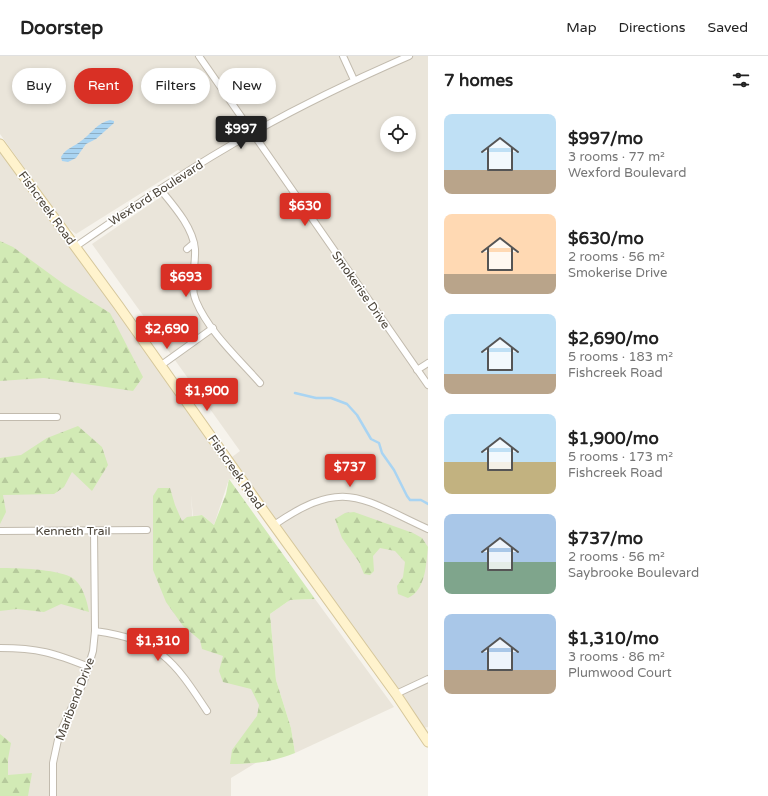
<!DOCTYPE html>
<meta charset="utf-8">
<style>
body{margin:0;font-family:"Varela Round",sans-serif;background:#f2f2f2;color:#222;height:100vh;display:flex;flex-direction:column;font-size:15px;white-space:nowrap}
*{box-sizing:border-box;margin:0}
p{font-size:13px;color:#767676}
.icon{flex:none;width:22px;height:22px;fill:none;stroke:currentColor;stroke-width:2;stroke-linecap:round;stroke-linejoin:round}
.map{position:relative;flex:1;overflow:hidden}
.drawer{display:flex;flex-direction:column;background:#fff;width:340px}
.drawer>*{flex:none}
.hud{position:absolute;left:12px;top:12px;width:356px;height:36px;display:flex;gap:8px}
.buttons{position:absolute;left:380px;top:60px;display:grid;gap:8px}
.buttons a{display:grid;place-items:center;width:36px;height:36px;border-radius:50%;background:#fff;box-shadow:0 2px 6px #0003;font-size:20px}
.price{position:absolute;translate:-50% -34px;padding:0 9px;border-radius:4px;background:#d93025;color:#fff;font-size:13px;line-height:26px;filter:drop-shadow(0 1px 2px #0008)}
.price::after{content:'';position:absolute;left:50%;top:24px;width:12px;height:9px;margin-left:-6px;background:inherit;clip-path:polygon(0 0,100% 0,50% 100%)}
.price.current{background:#222;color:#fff}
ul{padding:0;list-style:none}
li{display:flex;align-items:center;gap:12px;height:100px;padding:0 16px}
li span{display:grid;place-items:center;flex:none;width:112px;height:80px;border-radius:8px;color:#555}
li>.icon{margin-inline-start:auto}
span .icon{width:48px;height:48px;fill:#fffc;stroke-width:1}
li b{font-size:17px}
h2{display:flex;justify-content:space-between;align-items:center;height:48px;padding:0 16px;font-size:17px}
.pill{padding:0 14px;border-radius:18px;background:#fff;box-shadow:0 2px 6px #0003;font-size:14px;line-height:36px}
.pill.current{background:#d93025;color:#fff}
header{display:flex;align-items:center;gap:24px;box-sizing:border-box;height:56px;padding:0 20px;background:#fff;border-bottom:1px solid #e0e0e0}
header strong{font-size:19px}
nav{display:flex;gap:22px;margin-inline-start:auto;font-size:14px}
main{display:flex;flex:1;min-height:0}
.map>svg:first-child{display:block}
</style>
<header>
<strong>Doorstep</strong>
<nav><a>Map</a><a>Directions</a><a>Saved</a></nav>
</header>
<main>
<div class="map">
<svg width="428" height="740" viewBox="0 0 428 740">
<defs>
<pattern id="forest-firs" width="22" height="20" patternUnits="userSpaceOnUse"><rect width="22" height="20" fill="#d2eab5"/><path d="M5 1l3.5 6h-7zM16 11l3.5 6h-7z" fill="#b6ca9c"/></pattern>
<pattern id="water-rules" width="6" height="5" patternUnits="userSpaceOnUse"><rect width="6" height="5" fill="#a9d4f2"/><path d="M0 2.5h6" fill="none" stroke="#8caec5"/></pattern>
</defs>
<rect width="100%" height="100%" fill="#f6f3ec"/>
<path fill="#eae5da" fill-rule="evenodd" d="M 0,0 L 428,0 L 428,671 L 419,673 L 243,426 L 229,423 L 214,469 L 202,459 L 193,460 L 191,439 L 196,521 L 263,614 L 262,703 L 231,722 L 231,740 L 0,740 L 0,88 L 228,404 L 240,395 L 92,188 L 190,121 L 178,114 L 76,178 L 66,170 L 0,78 ZM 387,67 L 409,67 L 409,89 L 387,89 Z
M 315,543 L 394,651 L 295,697 L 291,672 L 276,624 L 270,558 L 290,544 Z"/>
<path fill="url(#forest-firs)" d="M 0,185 L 13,191 L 65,229 L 110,257 L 143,321 L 133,335 L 44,322 L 0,325 Z
M 78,370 L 102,391 L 108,409 L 92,435 L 72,416 L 64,431 L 54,438 L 3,439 L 6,456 L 0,468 L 0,402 L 21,399 L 47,382 Z
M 229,423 L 315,543 L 290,544 L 270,558 L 276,624 L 291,672 L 295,697 C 273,706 253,708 230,708 L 232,694 L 257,660 L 259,649 L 251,633 L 223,626 L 219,615 L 223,600 L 202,593 L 200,584 L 183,570 L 166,546 L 153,514 L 153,440 L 158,432 L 170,432 L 175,449 L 182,465 L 187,461 L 202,459 L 214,469 L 226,438 Z
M 354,456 L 413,477 L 422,482 L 428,491 C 426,508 426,534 408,542 L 398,538 L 397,530 L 403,521 L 405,506 L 395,495 L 380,492 L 373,500 L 374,515 L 370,519 L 364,518 L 359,506 L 342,482 L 335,463 L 345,457 Z
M 0,512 C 19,512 54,513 71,521 C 82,527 87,544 89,556 L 61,548 L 44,556 L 17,553 L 0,555 Z
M 0,678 L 11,687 L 8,703 L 8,719 L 32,717 L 28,740 L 0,740 Z"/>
<path fill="url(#water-rules)" d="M 110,64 L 114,65 L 114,67 L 96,83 L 86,88 L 76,102 L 68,106 L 62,105 L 61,101 C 66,92 74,91 81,85 C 91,78 97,67 110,64 Z"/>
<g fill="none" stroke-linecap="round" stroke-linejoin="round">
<path stroke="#a9d4f2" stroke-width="2.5" d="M 295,337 L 316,342 L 331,342 L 347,348 L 357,359 L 371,383 L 379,387 L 382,397 L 394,414 L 407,440 L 410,444 L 421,444 L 428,448"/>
<g stroke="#c2bbae" stroke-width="8">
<path id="minor" d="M 199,0 L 428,329
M 343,0 L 354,24
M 160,133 C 173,149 193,171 195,193 C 196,211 189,228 196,245 C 209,276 238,302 260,327
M 75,191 C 133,151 192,110 254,76 C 304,48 356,23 409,0
M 187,193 L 194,187
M 160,310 L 213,272
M 417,314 L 428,307
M 0,361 L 57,361
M 274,469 C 344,421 360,442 428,473
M 0,475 L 147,474
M 95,575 C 159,584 173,603 207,655
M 0,592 C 38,592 54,597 89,611
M 396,638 L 428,623
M 53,740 L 53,707 L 59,679 L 84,625 L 93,595 L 95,575 L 94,474"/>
</g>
<g stroke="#d6c79b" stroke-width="11">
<path id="secondary" d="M 0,88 L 118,249 L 263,454 L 396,638 L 428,686"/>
</g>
<use href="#minor" stroke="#fff" stroke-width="6"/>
<use href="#secondary" stroke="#fff3cd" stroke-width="9"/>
</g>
<g text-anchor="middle" stroke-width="3.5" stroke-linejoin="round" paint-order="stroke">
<g font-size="12" fill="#4b4439" stroke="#fff">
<text transform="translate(156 137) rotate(-33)" y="4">Wexford Boulevard</text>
<text transform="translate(47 152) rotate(54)" y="4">Fishcreek Road</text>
<text transform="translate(361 234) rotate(55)" y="4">Smokerise Drive</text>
<text transform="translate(236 416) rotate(55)" y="4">Fishcreek Road</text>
<text x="73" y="479">Kenneth Trail</text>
<text transform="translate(75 643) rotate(-69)" y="4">Maribend Drive</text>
</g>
</g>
</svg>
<div class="buttons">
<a><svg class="icon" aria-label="locate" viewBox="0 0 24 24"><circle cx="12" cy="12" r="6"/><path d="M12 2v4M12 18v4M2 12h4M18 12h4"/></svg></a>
</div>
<b class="price current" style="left:241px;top:94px">$997</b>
<b class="price" style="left:305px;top:171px">$630</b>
<b class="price" style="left:186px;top:242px">$693</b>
<b class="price" style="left:167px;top:294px">$2,690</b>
<b class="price" style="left:207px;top:356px">$1,900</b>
<b class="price" style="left:350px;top:432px">$737</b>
<b class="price" style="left:158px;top:606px">$1,310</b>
<div class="hud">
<a class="pill">Buy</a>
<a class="pill current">Rent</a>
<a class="pill">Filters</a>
<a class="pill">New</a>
</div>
</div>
<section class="drawer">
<h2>7 homes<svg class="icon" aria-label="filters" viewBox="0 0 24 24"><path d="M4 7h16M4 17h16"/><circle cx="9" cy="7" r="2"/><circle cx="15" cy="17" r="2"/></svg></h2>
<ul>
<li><span style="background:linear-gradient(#bfe0f5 70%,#b9a48a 0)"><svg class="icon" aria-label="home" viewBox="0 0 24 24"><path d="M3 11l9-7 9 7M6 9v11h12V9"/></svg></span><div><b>$997/mo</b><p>3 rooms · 77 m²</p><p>Wexford Boulevard</p></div></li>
<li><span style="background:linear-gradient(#ffd9b3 75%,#b9a48a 0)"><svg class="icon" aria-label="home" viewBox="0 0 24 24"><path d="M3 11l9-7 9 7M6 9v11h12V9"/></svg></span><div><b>$630/mo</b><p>2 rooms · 56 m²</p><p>Smokerise Drive</p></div></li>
<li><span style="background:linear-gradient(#bfe0f5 75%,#b9a48a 0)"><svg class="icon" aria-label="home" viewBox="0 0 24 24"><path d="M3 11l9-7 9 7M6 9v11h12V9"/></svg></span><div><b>$2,690/mo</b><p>5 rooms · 183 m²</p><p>Fishcreek Road</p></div></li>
<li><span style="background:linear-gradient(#bfe0f5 60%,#c2b280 0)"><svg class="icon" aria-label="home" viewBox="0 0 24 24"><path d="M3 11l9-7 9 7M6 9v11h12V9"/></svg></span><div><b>$1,900/mo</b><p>5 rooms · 173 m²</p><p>Fishcreek Road</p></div></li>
<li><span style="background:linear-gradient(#a9c7e8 60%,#7fa58c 0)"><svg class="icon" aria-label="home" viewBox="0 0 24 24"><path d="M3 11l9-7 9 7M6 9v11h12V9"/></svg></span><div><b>$737/mo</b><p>2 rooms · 56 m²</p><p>Saybrooke Boulevard</p></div></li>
<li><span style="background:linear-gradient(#a9c7e8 70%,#b9a48a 0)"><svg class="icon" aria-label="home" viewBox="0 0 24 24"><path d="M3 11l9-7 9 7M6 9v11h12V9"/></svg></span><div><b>$1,310/mo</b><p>3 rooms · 86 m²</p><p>Plumwood Court</p></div></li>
</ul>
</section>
</main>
